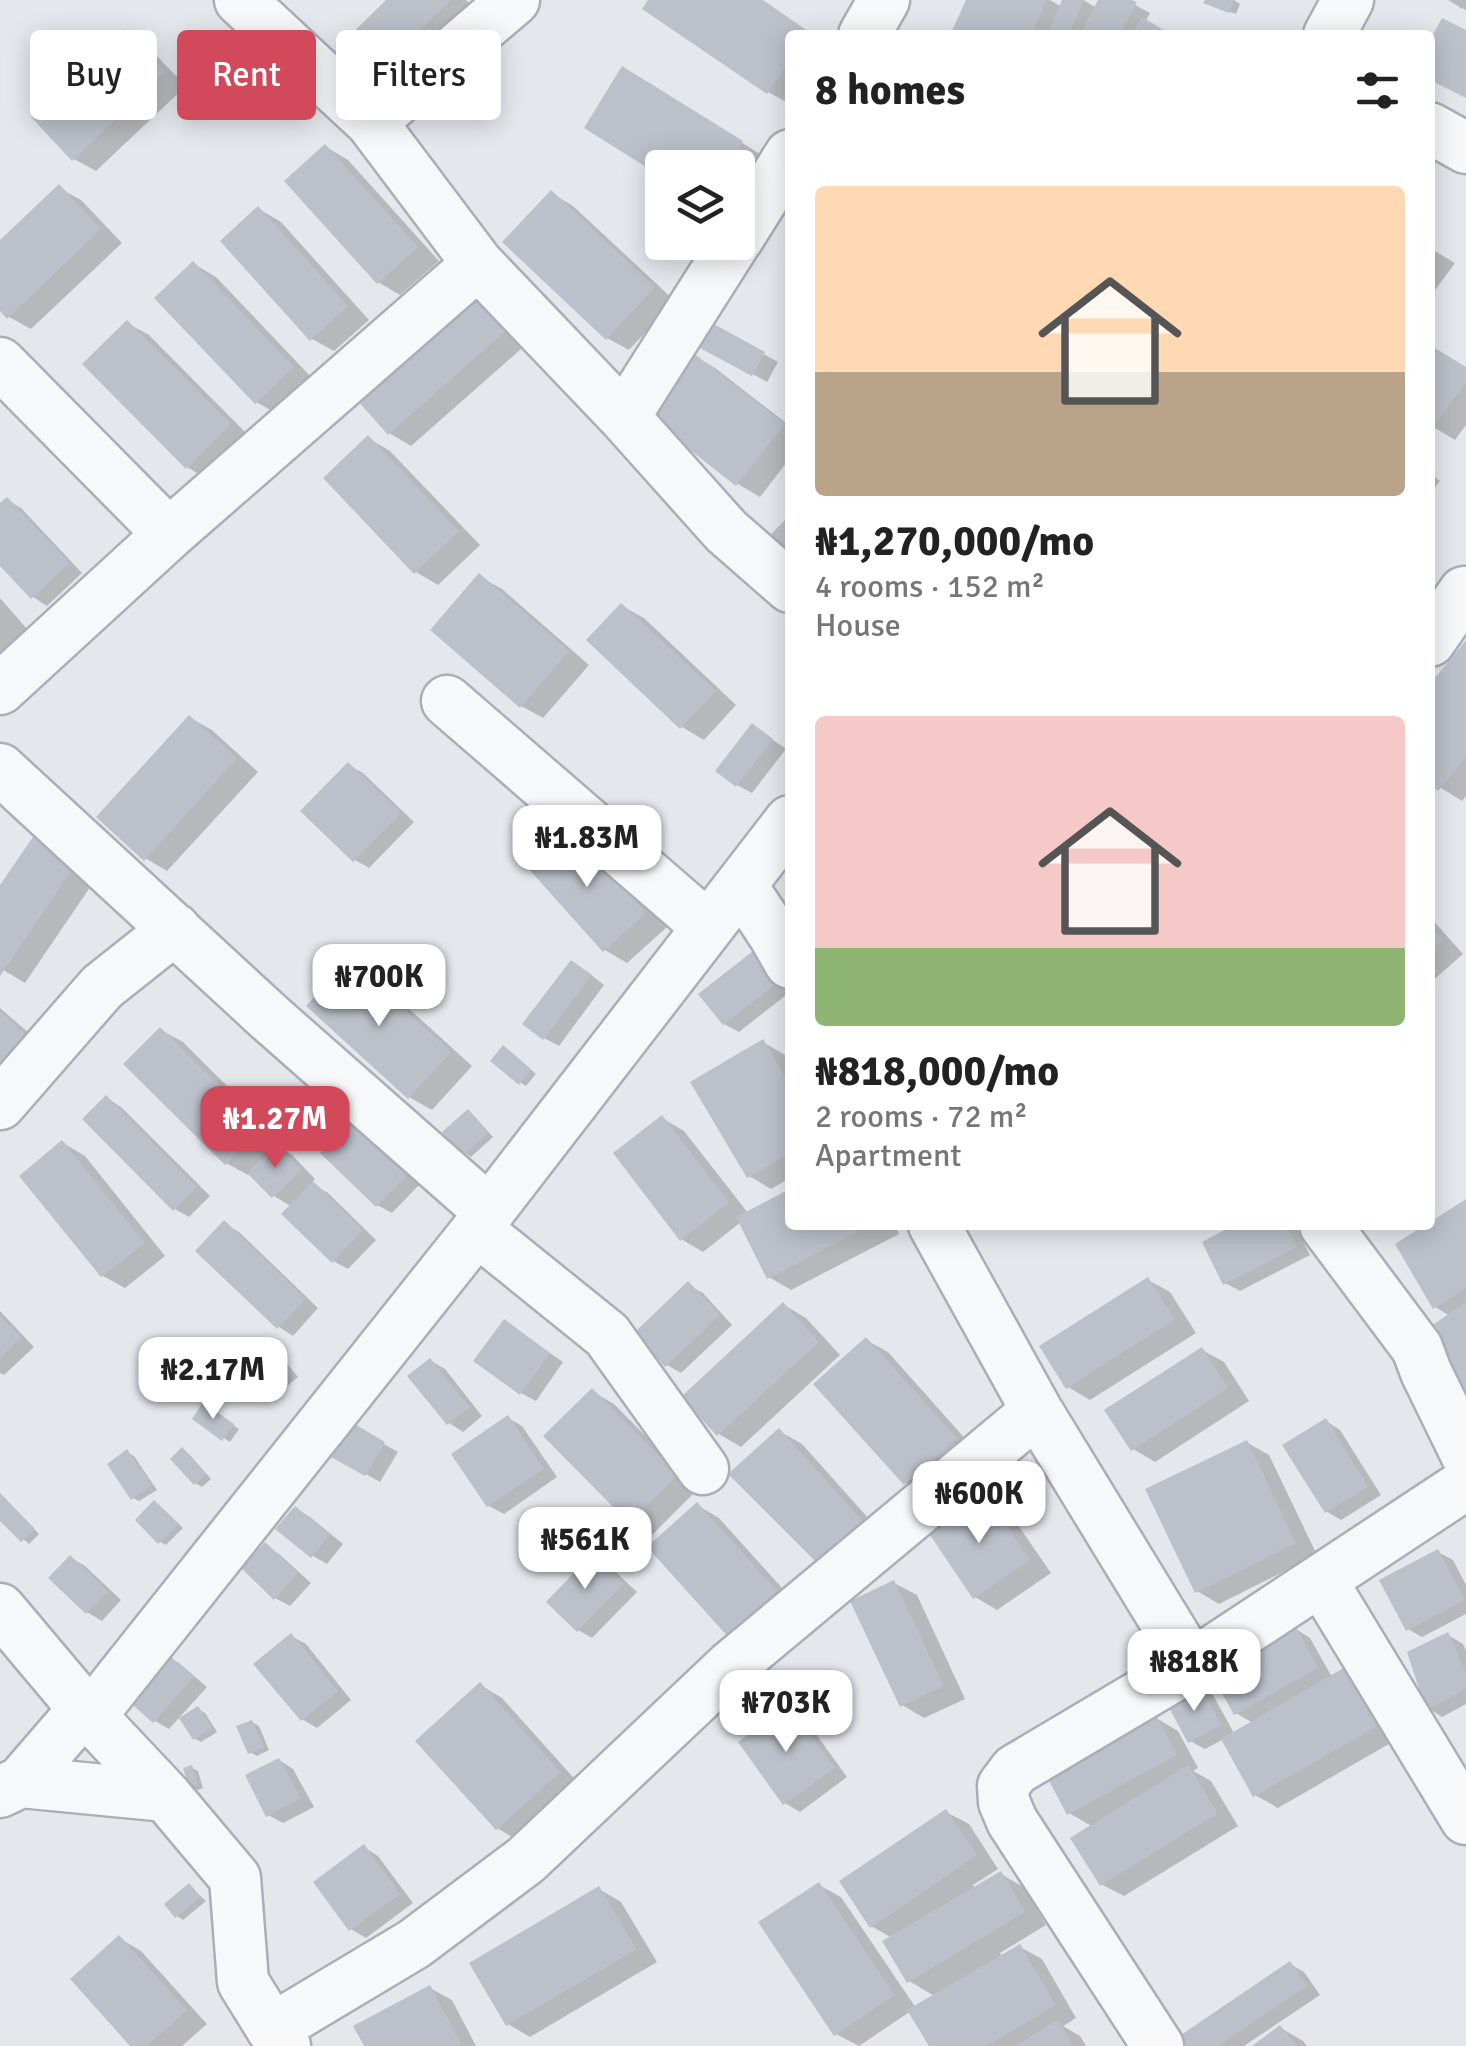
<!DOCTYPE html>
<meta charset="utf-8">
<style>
body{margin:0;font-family:Signika,sans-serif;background:#f2f2f2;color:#222;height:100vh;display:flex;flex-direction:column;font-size:38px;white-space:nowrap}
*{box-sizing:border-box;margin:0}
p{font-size:32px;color:#767676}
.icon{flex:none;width:55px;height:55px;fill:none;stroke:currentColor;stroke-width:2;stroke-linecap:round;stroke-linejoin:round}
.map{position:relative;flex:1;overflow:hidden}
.details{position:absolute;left:785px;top:30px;width:650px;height:1200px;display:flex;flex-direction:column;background:#fff;border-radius:10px;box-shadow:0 5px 25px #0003}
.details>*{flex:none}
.hud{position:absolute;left:30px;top:30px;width:605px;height:90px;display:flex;gap:20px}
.tools{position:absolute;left:645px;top:150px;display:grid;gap:20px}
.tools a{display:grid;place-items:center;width:110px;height:110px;border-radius:10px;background:#fff;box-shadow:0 5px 25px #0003;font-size:50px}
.price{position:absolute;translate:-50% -85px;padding:0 22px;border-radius:20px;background:#fff;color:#222;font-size:32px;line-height:65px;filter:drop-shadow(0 2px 5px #0008)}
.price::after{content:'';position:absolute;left:50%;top:60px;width:30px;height:22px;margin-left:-15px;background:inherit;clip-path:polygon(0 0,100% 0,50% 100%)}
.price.selected{background:#d1495b;color:#fff}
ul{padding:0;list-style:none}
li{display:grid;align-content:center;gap:20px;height:530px;padding:0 30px}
li span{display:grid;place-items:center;height:310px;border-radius:10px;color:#555}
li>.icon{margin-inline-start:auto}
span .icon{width:180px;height:180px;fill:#fffc;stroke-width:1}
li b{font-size:42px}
h2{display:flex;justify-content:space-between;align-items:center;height:120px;padding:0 30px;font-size:42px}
.tag{padding:0 35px;border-radius:10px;background:#fff;box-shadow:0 5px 25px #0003;font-size:35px;line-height:90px}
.tag.selected{background:#d1495b;color:#fff}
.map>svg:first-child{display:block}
</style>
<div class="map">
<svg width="1466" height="2046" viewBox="0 0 1466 2046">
<rect width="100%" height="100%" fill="#e4e7ec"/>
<path fill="#0003" d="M 390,0 L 466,0 L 476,9 L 389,93 L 367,80 Z
M 651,0 L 762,0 L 813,35 L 790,35 L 790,104 L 768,92 Z
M 969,0 L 1050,0 L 1062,7 L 1065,0 L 1083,0 L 1097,8 L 1101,0 L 1126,0 L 1150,13 L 1145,22 L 1168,35 L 953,35 Z
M 1207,0 L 1234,0 L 1240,4 L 1236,14 L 1213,6 Z
M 1448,0 L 1466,0 L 1466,10 L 1461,8 Z
M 124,32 L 146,45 L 186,86 L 96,171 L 74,159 Z
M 645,82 L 763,156 L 738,198 L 738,168 L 662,168 L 662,174 L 587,127 Z
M 326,147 L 348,160 L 439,261 L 400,295 L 378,282 Z
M 59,188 L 81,200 L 122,243 L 31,329 L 9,317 L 0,307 L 0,244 Z
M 551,193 L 573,206 L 675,301 L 629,350 L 607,338 Z
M 259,209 L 281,222 L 369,320 L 334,351 L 312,339 Z
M 1430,248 L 1455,263 L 1430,297 Z
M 194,264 L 216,277 L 315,381 L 279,415 L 256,402 Z
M 472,290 L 529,342 L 411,446 L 389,433 Z
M 127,323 L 149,335 L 251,438 L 209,480 L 187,467 Z
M 713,326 L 778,362 L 767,382 L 702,346 Z
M 1430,346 L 1466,369 L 1466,425 L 1455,440 L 1430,425 Z
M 693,355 L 715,368 L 790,426 L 790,458 L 760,497 L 738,484 L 647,414 Z
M 368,438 L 390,451 L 480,545 L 438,585 L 416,572 L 326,478 Z
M 1430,473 L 1440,481 L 1430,493 Z
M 7,500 L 21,508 L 82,573 L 47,606 L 33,597 L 0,563 L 0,507 Z
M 480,577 L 502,589 L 589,665 L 543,718 L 521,706 Z
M 0,598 L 27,629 L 0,652 Z
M 622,606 L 644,618 L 736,705 L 704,740 L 682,727 L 589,640 Z
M 1466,644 L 1466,796 L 1462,801 L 1430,781 L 1430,688 Z
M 190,718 L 212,730 L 258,772 L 167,871 L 145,858 Z
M 753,726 L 786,749 L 752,793 L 737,785 Z
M 348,765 L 363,773 L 414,822 L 369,868 L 355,860 Z
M 33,840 L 95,880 L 25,983 L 0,968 L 0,890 Z
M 593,844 L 667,927 L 627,963 L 605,950 Z
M 1430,917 L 1463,954 L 1430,983 Z
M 350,962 L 372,975 L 472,1066 L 432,1110 L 409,1097 Z
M 790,965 L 790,992 L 739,1032 L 724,1024 Z
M 586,971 L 604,985 L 559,1046 L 544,1038 Z
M 0,1008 L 53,1054 L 0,1075 Z
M 161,1030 L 183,1042 L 282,1141 L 277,1146 L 292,1155 L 315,1179 L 311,1183 L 328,1193 L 376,1240 L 348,1269 L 333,1261 L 292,1207 L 274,1196 L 250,1173 L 248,1175 L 226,1163 Z
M 763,1042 L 785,1055 L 790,1063 L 790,1178 L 771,1189 L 749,1176 Z
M 510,1052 L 536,1074 L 526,1086 L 520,1082 Z
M 107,1098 L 121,1107 L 210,1196 L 189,1217 L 175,1209 Z
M 468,1112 L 474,1116 L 493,1137 L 471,1157 L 465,1153 Z
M 662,1118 L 684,1131 L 748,1213 L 790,1192 L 790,1225 L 895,1225 L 899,1234 L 791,1290 L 769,1277 L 741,1222 L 703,1252 L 681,1239 Z
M 366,1132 L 420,1184 L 392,1213 L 377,1205 Z
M 63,1143 L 85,1156 L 165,1256 L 125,1288 L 103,1276 Z
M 1466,1202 L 1466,1388 L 1450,1316 L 1435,1307 L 1398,1245 Z
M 225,1224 L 239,1232 L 318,1308 L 293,1336 L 279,1327 Z
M 1240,1225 L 1295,1225 L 1310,1255 L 1240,1291 L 1225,1283 Z
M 1148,1280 L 1170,1292 L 1196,1333 L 1090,1400 L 1068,1387 Z
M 688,1285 L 703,1293 L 732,1325 L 681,1373 L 667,1365 Z
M 784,1305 L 806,1318 L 840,1355 L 741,1447 L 719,1434 Z
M 0,1311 L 34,1347 L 4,1375 L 0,1373 Z
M 505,1322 L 563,1362 L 536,1401 L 521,1393 Z
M 866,1340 L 888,1352 L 977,1452 L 928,1496 L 906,1483 L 817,1384 Z
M 269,1346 L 275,1350 L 298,1377 L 274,1397 L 267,1394 Z
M 1202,1350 L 1224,1362 L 1249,1401 L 1155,1462 L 1133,1449 Z
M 431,1361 L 445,1369 L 482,1416 L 463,1432 L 449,1423 Z
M 592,1391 L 614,1404 L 698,1489 L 653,1534 L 631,1521 Z
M 204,1405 L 239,1429 L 230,1442 L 195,1418 Z
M 508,1418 L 522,1426 L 557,1477 L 504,1514 L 489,1506 Z
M 1326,1421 L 1340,1430 L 1381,1495 L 1341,1520 L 1326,1511 Z
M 352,1426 L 398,1452 L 380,1482 L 334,1456 Z
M 779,1431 L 802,1444 L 886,1538 L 844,1577 Z
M 1246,1442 L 1269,1455 L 1317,1555 L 1219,1604 L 1197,1591 Z
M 183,1450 L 189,1454 L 211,1479 L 202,1487 L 195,1483 Z
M 127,1452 L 134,1456 L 157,1490 L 139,1501 L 133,1498 Z
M 0,1493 L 39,1534 L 29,1544 L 0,1518 Z
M 985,1497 L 1007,1509 L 1051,1573 L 997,1610 L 975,1597 Z
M 697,1505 L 719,1518 L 801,1609 L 754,1651 Z
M 161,1507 L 183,1528 L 166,1545 L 160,1542 Z
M 295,1509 L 310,1517 L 343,1544 L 327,1564 L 313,1556 Z
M 265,1545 L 279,1554 L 311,1583 L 290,1606 L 275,1598 Z
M 1438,1552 L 1453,1560 L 1466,1585 L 1466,1614 L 1422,1637 L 1408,1629 Z
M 594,1557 L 608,1565 L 637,1592 L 592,1638 L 578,1630 Z
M 71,1558 L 85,1566 L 121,1600 L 102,1621 L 87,1612 Z
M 894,1583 L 917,1595 L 965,1699 L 924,1718 L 902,1705 Z
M 1296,1629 L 1310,1638 L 1332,1677 L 1401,1737 L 1278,1808 L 1255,1795 L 1224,1739 L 1205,1749 L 1190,1741 L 1199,1687 L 1213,1695 L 1234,1733 L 1253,1723 L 1236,1713 Z
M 1448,1635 L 1463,1644 L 1466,1651 L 1466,1704 L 1442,1717 L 1428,1708 Z
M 291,1636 L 306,1644 L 351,1700 L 317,1728 L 302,1719 Z
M 165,1655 L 179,1663 L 207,1687 L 169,1729 L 155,1721 L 128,1697 Z
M 480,1685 L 502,1698 L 581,1786 L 519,1841 L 497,1828 Z
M 788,1708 L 803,1716 L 847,1777 L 800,1812 L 785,1803 Z
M 198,1709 L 205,1713 L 217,1732 L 201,1742 L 194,1738 Z
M 1156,1718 L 1178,1731 L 1198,1768 L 1193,1771 L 1211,1781 L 1238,1826 L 1124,1896 L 1101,1884 L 1093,1827 L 1069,1813 Z
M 252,1722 L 259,1726 L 269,1750 L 257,1756 L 250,1752 Z
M 279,1760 L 293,1769 L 314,1807 L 283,1823 L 268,1815 Z
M 192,1768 L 198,1771 L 203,1788 L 198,1790 L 191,1787 Z
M 946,1812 L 969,1824 L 998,1869 L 973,1885 L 975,1889 L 1001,1874 L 1023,1887 L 1046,1925 L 1000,1953 L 1002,1957 L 1020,1947 L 1042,1959 L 1076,2018 L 1063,2026 L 1080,2036 L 1086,2046 L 931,2046 L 911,2011 L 859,2046 L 836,2034 L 819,1885 L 841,1897 L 916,2008 L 936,1997 L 909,1981 L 892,1938 L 871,1926 Z
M 364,1847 L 378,1856 L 413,1903 L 366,1938 L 351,1929 Z
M 189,1886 L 206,1901 L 183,1920 L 177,1916 Z
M 599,1889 L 621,1902 L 657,1962 L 530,2037 L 508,2024 Z
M 119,1938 L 141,1951 L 207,2024 L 182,2046 L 133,2046 Z
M 1290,1964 L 1304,1972 L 1320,1995 L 1244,2046 L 1183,2046 Z
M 430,1988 L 452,2000 L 476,2046 L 367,2046 Z
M 1281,2028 L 1303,2041 L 1307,2046 L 1257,2046 Z"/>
<path fill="#bbc0ca" d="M 386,0 L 451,0 L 366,82 L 335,50 Z
M 648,0 L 763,0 L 809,32 L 807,35 L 790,35 L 790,60 L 767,94 L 642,9 Z
M 966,0 L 1047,0 L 1031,35 L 950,35 Z
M 1062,0 L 1084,0 L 1068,35 L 1047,35 Z
M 1098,0 L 1132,0 L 1137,2 L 1120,35 L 1080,35 Z
M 1205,0 L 1234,0 L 1229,13 L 1203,3 Z
M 1142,17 L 1172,35 L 1131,35 Z
M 1442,18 L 1466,30 L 1466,98 L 1430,80 L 1430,40 Z
M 124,29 L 165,72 L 72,161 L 31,117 Z
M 622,66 L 743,141 L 727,168 L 662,168 L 662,177 L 584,128 Z
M 325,144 L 418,247 L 377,284 L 284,181 Z
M 59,184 L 101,229 L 7,319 L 0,311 L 0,240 Z
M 551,190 L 655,287 L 606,340 L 502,242 Z
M 258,206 L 348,306 L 310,341 L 220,241 Z
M 193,261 L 294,367 L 255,404 L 154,298 Z
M 472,287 L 509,328 L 388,435 L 351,393 Z
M 127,320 L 231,424 L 186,469 L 82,364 Z
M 712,323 L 765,352 L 752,376 L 698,347 Z
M 1430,345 L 1466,367 L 1466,382 L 1430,432 Z
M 692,352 L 785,424 L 736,486 L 644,414 Z
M 368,435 L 459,531 L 414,574 L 323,478 Z
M 7,497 L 70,563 L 31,599 L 0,566 L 0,503 Z
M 790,515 L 790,553 L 771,534 Z
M 479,573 L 569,651 L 520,708 L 430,630 Z
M 621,603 L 716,691 L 680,729 L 586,640 Z
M 1466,640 L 1466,757 L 1438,791 L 1430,784 L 1430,684 Z
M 189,715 L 237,758 L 144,861 L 96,817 Z
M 752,723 L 773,739 L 736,787 L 715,771 Z
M 348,762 L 401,813 L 353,862 L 300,811 Z
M 570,829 L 646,913 L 603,952 L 527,867 Z
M 33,837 L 74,866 L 0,976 L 0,885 Z
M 1430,926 L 1443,940 L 1430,951 Z
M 766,941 L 790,973 L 723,1025 L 698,994 Z
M 350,959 L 451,1052 L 408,1099 L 306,1006 Z
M 571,960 L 592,975 L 543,1040 L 522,1024 Z
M 0,1011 L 33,1040 L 0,1078 Z
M 160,1027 L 261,1127 L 225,1165 L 123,1064 Z
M 763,1039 L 790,1086 L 790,1153 L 747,1178 L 690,1082 Z
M 503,1045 L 531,1069 L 519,1085 L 490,1061 Z
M 106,1095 L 197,1187 L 173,1211 L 82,1119 Z
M 468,1109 L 489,1133 L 463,1155 L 442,1132 Z
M 662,1115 L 729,1202 L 680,1241 L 613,1153 Z
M 352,1120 L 407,1175 L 376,1207 L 320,1153 Z
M 62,1140 L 145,1243 L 101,1277 L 19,1176 Z
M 277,1144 L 302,1170 L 272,1198 L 247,1173 Z
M 313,1181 L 363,1230 L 332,1263 L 281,1214 Z
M 790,1189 L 790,1225 L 871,1225 L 767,1279 L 736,1217 Z
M 1466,1199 L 1466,1288 L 1433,1309 L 1395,1244 L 1425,1225 L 1430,1225 L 1430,1222 Z
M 224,1220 L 306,1299 L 277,1329 L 195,1251 Z
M 1234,1225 L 1286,1225 L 1297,1247 L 1223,1285 L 1202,1242 Z
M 1148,1277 L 1175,1319 L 1066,1389 L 1039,1346 Z
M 688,1281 L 720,1315 L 665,1367 L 634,1333 Z
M 783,1302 L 819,1342 L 717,1436 L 681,1397 Z
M 1466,1302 L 1466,1392 L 1424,1331 Z
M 0,1315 L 21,1337 L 0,1358 Z
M 504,1319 L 550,1353 L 520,1395 L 473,1361 Z
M 866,1337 L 957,1438 L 904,1485 L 813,1384 Z
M 269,1343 L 293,1373 L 266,1395 L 241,1366 Z
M 1202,1347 L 1228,1388 L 1131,1451 L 1104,1410 Z
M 430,1358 L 470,1407 L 447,1425 L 407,1376 Z
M 592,1388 L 678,1475 L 629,1523 L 543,1436 Z
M 203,1402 L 234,1424 L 222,1441 L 192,1419 Z
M 508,1415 L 544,1469 L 487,1507 L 451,1454 Z
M 1326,1418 L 1368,1487 L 1325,1513 L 1282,1445 Z
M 351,1422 L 385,1442 L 365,1476 L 331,1457 Z
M 779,1428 L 866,1525 L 820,1566 L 728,1474 Z
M 1247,1440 L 1296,1543 L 1195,1593 L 1145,1489 Z
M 182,1447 L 206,1474 L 194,1485 L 170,1459 Z
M 127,1449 L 152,1485 L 131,1500 L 107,1464 Z
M 0,1493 L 35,1529 L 21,1542 L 0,1521 Z
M 985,1494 L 1030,1560 L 973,1599 L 928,1532 Z
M 154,1500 L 179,1524 L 158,1544 L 135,1520 Z
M 697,1502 L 781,1595 L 731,1640 L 647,1547 Z
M 295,1506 L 330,1534 L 311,1558 L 275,1529 Z
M 265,1542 L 298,1573 L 274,1600 L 241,1568 Z
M 1438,1549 L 1465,1600 L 1406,1631 L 1379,1580 Z
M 593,1553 L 624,1583 L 577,1632 L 546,1602 Z
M 70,1555 L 108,1591 L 86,1614 L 48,1578 Z
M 894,1580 L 944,1686 L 900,1707 L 850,1601 Z
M 1296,1627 L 1318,1668 L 1234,1715 L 1211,1673 Z
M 1448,1632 L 1466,1673 L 1466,1689 L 1426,1710 L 1407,1652 Z
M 291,1633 L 338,1691 L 301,1721 L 253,1664 Z
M 165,1652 L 194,1677 L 153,1723 L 124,1697 Z
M 1347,1666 L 1381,1724 L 1253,1797 L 1221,1739 Z
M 480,1682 L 560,1772 L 496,1830 L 415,1741 Z
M 1199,1684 L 1221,1725 L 1188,1743 L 1166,1702 Z
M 788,1705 L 835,1768 L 783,1805 L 738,1742 Z
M 198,1706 L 212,1728 L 193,1740 L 179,1718 Z
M 1156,1715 L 1177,1755 L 1067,1815 L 1046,1775 Z
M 252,1720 L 264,1747 L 248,1754 L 236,1726 Z
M 279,1758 L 301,1798 L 266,1817 L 245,1775 Z
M 192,1765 L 198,1785 L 189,1788 L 183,1768 Z
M 1188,1765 L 1218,1813 L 1100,1886 L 1070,1838 Z
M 946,1809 L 977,1855 L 870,1928 L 839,1881 Z
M 364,1844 L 400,1894 L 349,1931 L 313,1882 Z
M 1001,1871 L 1025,1912 L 907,1983 L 882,1941 Z
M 819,1882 L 895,1995 L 834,2036 L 758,1922 Z
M 189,1883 L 201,1897 L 175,1918 L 164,1904 Z
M 599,1886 L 637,1949 L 506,2026 L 469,1963 Z
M 119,1935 L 187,2010 L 147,2046 L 130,2046 L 70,1979 Z
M 1020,1944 L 1056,2005 L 986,2046 L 929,2046 L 907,2010 Z
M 1290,1961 L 1307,1986 L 1218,2046 L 1180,2046 L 1175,2039 Z
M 430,1985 L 461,2044 L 457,2046 L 364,2046 L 353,2026 Z
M 1058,2020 L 1073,2046 L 1015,2046 Z
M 1280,2025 L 1297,2046 L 1252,2046 Z"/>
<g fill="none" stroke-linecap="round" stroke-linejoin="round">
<g stroke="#a9aeb7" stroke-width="55">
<path id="minor" d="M 240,0 L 371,122 L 478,264 L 624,417 L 726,531 L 790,587
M 864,35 L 884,0
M 1329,35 L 1348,0
M 371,122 L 514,0
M 1430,128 L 1466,148
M 738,238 L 790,155
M 0,363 L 169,534
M 624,417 L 735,242
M 1430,641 L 1464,592
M 0,689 L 169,534 L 478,264
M 447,701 L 708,927
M 0,769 L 269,1017 L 489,1211
M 741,885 L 774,935 L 790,963
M 0,1104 L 102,987 L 175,929
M 934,1225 L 1037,1411 L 1192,1665
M 1325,1225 L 1417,1348 L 1426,1372 L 1466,1454
M 477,1230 L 607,1335 L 703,1469
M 1321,1580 L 1466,1819
M 0,1609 L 84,1709 L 166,1796 L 235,1878 L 243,1982 L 272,2029 L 285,2046
M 21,1782 L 166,1796
M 0,1792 L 21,1782 L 84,1709 L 100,1704 L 477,1230 L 489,1211 L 790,821
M 272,2029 L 414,1944 L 526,1860 L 731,1666 L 1037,1411
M 1158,2046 L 1012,1821 L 1004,1802 L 1003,1786 L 1015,1770 L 1192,1665 L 1466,1484"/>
</g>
<use href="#minor" stroke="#f7f8fa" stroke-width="50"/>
</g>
</svg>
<div class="tools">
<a><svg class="icon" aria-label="layers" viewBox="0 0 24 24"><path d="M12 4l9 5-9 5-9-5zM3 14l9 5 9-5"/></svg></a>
</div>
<b class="price" style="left:587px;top:890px">₦1.83M</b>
<b class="price" style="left:379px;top:1029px">₦700K</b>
<b class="price selected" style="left:275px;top:1171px">₦1.27M</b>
<b class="price" style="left:213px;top:1422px">₦2.17M</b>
<b class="price" style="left:979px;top:1546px">₦600K</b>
<b class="price" style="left:585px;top:1592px">₦561K</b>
<b class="price" style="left:1194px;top:1714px">₦818K</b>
<b class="price" style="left:786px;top:1755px">₦703K</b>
<div class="hud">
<a class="tag">Buy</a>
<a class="tag selected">Rent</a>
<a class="tag">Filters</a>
</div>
<section class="details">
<h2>8 homes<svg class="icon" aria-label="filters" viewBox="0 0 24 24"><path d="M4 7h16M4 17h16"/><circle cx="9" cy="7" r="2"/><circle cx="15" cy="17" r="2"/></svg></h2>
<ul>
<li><span style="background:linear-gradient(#ffd9b3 60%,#b9a48a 0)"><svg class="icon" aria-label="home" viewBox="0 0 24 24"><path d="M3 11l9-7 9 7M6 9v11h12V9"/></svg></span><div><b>₦1,270,000/mo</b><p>4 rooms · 152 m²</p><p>House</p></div></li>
<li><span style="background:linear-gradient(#f6c9c9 75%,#8fb573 0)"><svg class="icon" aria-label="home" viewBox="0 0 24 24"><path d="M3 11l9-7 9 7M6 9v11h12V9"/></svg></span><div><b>₦818,000/mo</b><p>2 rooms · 72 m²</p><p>Apartment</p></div></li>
</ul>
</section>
</div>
